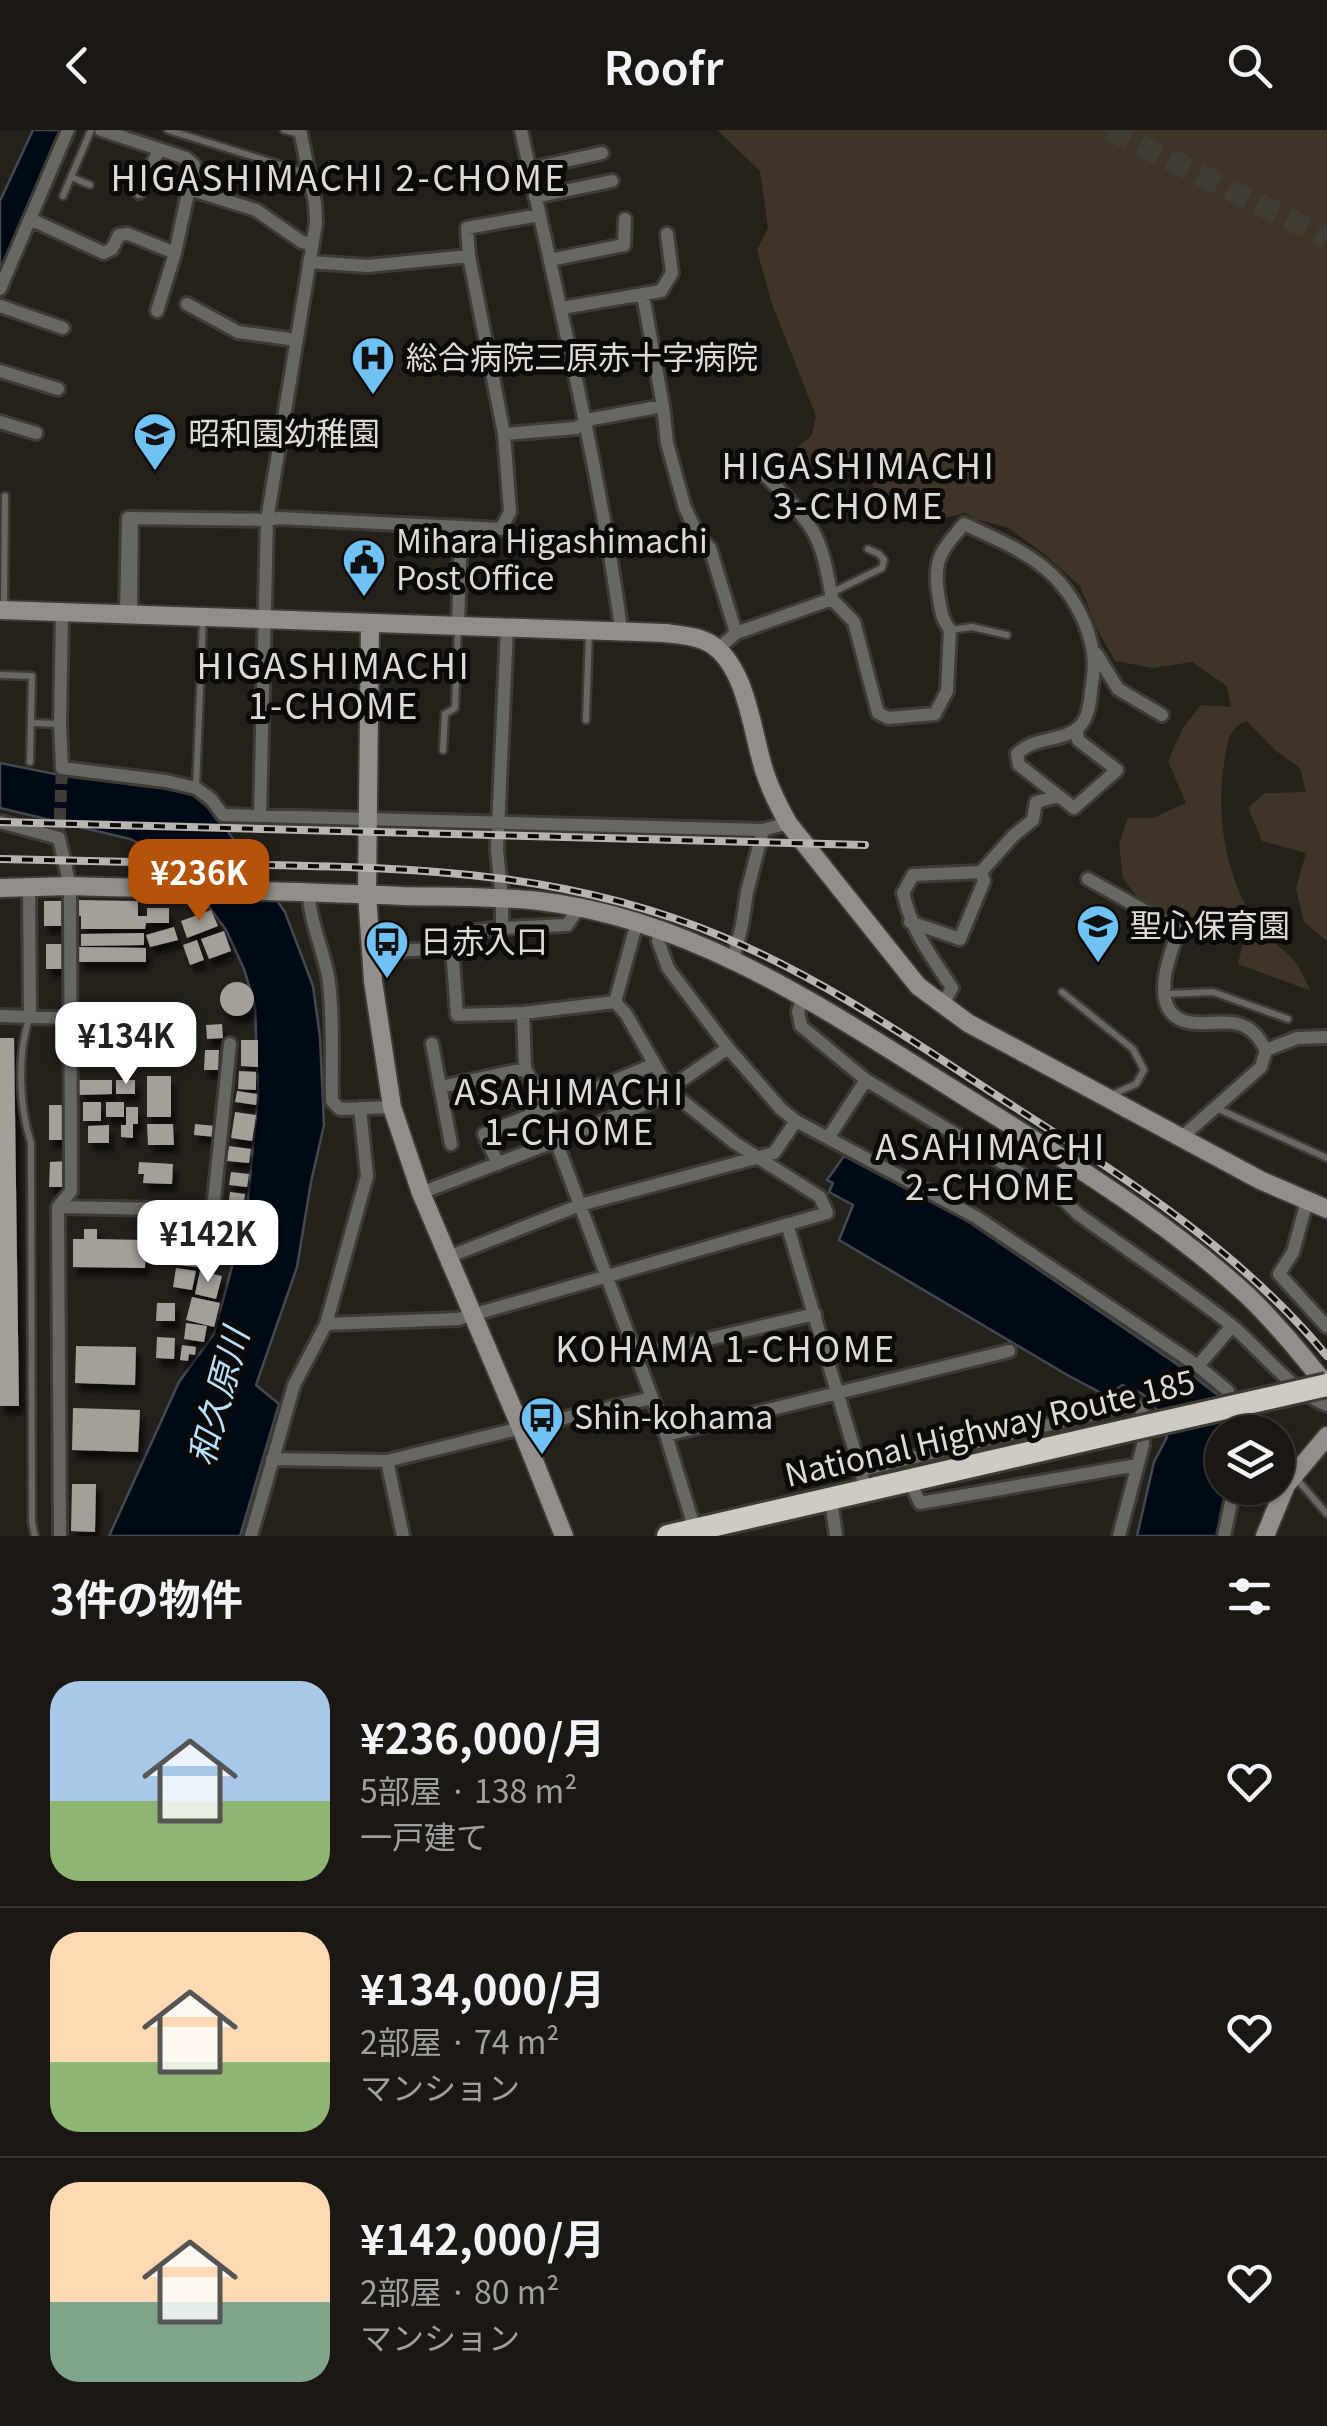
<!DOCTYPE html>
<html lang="ja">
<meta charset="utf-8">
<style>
body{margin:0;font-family:Georgia,"Noto Sans JP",serif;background:#24211d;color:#f1f3f6;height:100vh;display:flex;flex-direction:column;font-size:38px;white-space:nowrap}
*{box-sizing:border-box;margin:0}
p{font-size:32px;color:#a0a0a0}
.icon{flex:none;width:55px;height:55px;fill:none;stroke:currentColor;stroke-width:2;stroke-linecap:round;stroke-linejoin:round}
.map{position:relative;height:1406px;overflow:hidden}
.details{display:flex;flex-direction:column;background:#1b1814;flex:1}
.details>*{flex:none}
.tools{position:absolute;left:1205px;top:1285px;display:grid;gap:20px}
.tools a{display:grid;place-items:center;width:90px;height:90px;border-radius:50%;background:#1b1814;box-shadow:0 2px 8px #0004,0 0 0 2px #393734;font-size:50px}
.price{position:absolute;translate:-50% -85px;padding:0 22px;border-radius:20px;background:#fff;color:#222;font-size:32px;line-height:65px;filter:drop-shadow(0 2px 5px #0008)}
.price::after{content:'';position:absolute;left:50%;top:60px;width:30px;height:22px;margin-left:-15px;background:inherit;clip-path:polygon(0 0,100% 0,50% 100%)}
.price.current{background:#b45309;color:#fff}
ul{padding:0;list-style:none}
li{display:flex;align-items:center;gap:30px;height:250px;padding:0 50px}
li+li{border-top:2px solid #393734}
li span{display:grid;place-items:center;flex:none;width:280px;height:200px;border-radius:30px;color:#555}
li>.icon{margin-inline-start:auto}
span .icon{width:120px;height:120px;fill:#fffc;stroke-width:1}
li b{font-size:42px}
h2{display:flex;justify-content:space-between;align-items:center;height:120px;padding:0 50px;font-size:42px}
header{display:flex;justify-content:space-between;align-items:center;height:130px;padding:0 50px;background:#1b1814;font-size:45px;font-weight:600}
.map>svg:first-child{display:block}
</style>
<header><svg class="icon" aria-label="back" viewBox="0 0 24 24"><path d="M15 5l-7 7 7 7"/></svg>Roofr<svg class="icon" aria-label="search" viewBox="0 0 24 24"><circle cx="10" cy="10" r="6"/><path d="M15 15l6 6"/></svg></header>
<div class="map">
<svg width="1327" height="1406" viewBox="0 0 1327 1406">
<defs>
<filter id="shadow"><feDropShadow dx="4.5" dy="8" stdDeviation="2.5" flood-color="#0009"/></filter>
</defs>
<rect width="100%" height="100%" fill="#24201a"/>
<path fill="#3e3528" d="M 717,0 L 1327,0 L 1327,811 L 1304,792 L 1296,758 L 1306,723 L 1262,711 L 1248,678 L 1265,663 L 1306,662 L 1300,638 L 1276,621 L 1247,591 C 1227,597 1227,617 1224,634 C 1215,688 1227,751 1258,796 C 1267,808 1281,817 1292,828 C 1300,837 1305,850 1311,861 L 1238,834 L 1244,809 L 1178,791 L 1139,769 L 1123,748 L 1119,714 L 1128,688 L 1153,688 L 1186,673 L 1168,631 L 1183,598 L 1201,575 L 1231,577 L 1227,556 L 1192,532 L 1153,538 L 1115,531 L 1098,501 L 1080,456 L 1044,424 L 1009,398 L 975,389 L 966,383 L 916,394 L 901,374 L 891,380 L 859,337 L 841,347 L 826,325 L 808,338 L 796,319 L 812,305 L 816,286 L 772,174 L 757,120 L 768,98 L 760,41 Z"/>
<path fill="#000a17" stroke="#434951" stroke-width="2.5" d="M 33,0 L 70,0 L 0,153 L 0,71 Z
M 0,633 L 60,645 L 188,661 L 214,682 L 285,782 L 313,856 L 320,907 L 324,995 L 311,1052 L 297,1137 L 256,1255 L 279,1274 L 240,1406 L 109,1406 L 179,1252 L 214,1204 L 247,1080 L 258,963 L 255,876 L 244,839 L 226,800 L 198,762 L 146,717 L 130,709 L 0,678 Z
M 844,1026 L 966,1090 L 1184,1239 L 1219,1266 L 1225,1298 L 1231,1302 L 1222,1302 L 1222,1358 L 1227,1358 L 1217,1406 L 1137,1406 L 1154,1332 L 1167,1307 C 1158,1279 1153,1264 1122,1255 L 1107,1266 L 1069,1246 L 839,1110 L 853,1075 L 829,1062 L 833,1053 L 827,1050 Z"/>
<path fill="#a49f98" filter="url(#shadow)" d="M 77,770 L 138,771 L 138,786 L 147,786 L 147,778 L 169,778 L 169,793 L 146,793 L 145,799 L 81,799 L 81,786 L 77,786 Z
M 44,771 L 66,771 L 66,796 L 44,796 Z
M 211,780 L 218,796 L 187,808 L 181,791 Z
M 174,797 L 178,810 L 150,817 L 146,805 Z
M 224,801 L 231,821 L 209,829 L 201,809 Z
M 144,803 L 144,815 L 81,816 L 81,804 Z
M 197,810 L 204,830 L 190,835 L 183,815 Z
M 46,814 L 67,814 L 67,839 L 46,839 Z
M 78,817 L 146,818 L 146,832 L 78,832 Z
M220 869a17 17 0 1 1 34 0a17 17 0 1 1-34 0Z
M 119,877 L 131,877 L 131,887 L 183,887 L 183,915 L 96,915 L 96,888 L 119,887 Z
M 222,894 L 223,908 L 207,909 L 206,895 Z
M 0,908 L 14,908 L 19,1276 L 0,1276 Z
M 241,910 L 258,910 L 258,937 L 241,936 Z
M 205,920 L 219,920 L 218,940 L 204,940 Z
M 239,941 L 256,942 L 256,960 L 238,959 Z
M 147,946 L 171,946 L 171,987 L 147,987 Z
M 79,950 L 112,950 L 112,964 L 79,965 Z
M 116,950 L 135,950 L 135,964 L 116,964 Z
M 237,961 L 257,964 L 256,975 L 235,972 Z
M 83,972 L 101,972 L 101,991 L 83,991 Z
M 106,972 L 124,972 L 124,987 L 106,987 Z
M 49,975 L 68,975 L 68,1010 L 49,1010 Z
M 126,977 L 138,977 L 138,994 L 133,994 L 133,1008 L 121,1007 L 121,995 L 126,995 Z
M 235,982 L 256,985 L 252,1011 L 231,1008 Z
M 147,994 L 173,994 L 174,1015 L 148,1015 Z
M 195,994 L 216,996 L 216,1007 L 194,1005 Z
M 109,995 L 109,1013 L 88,1013 L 88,996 Z
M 229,1016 L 251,1019 L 249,1033 L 227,1031 Z
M 68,1031 L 68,1057 L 49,1057 L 50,1032 Z
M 139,1032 L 173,1034 L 172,1054 L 143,1053 L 144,1044 L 138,1044 Z
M 231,1042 L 249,1044 L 247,1057 L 229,1055 Z
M 230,1062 L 245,1064 L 242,1087 L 227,1085 Z
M 181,1088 L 200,1089 L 199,1102 L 180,1101 Z
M 220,1090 L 238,1091 L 237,1108 L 219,1107 Z
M 84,1099 L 97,1099 L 97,1109 L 146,1110 L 145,1138 L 73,1137 L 73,1109 L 84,1109 Z
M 176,1104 L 196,1105 L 195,1116 L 175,1115 Z
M 178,1118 L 199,1120 L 197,1137 L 176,1135 Z
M 176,1138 L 196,1141 L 192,1160 L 173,1157 Z
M 200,1141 L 222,1146 L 216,1169 L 195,1164 Z
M 192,1167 L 220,1173 L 214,1197 L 186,1190 Z
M 157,1173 L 175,1173 L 175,1191 L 156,1191 Z
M 186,1193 L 207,1196 L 204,1212 L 184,1209 Z
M 157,1207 L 175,1208 L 174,1229 L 156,1228 Z
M 182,1215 L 196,1217 L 195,1225 L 189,1224 L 188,1231 L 180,1230 Z
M 76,1216 L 136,1217 L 135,1255 L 75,1253 Z
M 73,1278 L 140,1280 L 138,1322 L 72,1320 Z
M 72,1354 L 96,1354 L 95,1402 L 71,1401 Z"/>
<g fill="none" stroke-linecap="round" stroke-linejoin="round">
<path stroke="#403c36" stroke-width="12" stroke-dasharray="12 6" stroke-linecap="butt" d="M 59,708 L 62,638"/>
<path stroke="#403c36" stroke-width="22" stroke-dasharray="22 11" stroke-linecap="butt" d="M 1110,0 L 1327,108"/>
<g stroke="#3e3a34" stroke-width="11">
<path id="lane" d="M 168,0 L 309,44
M 284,0 L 296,3 L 300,2
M 71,47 L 90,55
M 63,66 L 91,0
M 834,464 L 837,460 L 882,438 L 884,430 L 879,424 L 868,419
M 4,479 L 5,366
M 134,484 L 135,388
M 951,500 L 972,497 L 1007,505
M 0,545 L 32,546 L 30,632
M 586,590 L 589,501
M 31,593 L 60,594
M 443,620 L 445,584 L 455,578 L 458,498
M 196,657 L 203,489
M 1062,862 L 1133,919 L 1144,940 L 1136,954 L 1111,965
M 1165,864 L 1213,862 L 1288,889
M 30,886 C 17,923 19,976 31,1013 L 32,1393 L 35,1406
M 1214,977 L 1327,1028
M 1295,1347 L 1327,1384"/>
</g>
<g stroke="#3e3a34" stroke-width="18">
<path id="street" d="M 101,0 L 186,28 L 194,35 L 175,123 L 157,181
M 521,0 C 556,163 597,325 620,491 L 620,502
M 529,39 L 602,23
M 189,59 L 256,80 L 302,112 L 312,114
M 139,62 L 159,20
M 535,67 L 612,51
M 30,89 L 104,123 L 112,119 L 119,105 L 128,104 L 175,123
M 550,130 L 624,115 L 625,89
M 309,132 L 367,136 L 469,126
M 0,159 L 68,0
M 643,165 L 663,276 L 667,313 L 685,378 L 699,407 L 710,418 L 736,503
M 187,174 L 238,202 L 297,210
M 0,176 L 63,198
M 562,178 L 661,161 L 672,143 L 667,104
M 0,241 L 58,259
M 0,292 L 36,303
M 504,304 L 469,126 L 467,98 L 539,85
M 757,337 C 776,356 796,376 811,398 C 824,418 828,447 832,469
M 62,482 L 60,594 L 62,638 L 166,651 L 196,658 L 211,669 L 223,685 L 763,700
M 126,484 L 128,388 L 267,390 L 279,388 L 501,399 L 510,382 L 504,304 L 576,298 L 592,289 L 663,276
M 458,496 L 461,397
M 717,520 L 736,503 L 832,469 L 854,492 L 878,583 L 888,588 L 935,584 L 947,561 L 950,500 C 942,490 941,481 939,469 C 932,431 940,422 964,394 C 1018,419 1061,435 1085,494 C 1093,515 1096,531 1092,554 C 1090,568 1090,587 1079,597 C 1064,612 1034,606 1017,624 L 1019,635 L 1074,678 L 1117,640 L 1078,610 L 1077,601
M 1096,523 L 1118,559 L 1162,585
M 260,686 L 267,390 L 316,93 L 315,73 L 300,0
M 0,692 L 59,708 L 70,756 L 71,1061 L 58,1077 L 60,1406
M 981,742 L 1014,705 L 1033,690 L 1036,672 L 1059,666
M 1088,749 L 1179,800 C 1170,823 1148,879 1184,891 C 1201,897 1222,889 1238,894 C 1253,898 1259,908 1266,920 L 1261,937 L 1181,1008
M 29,757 L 30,886
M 309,763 C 309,789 323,819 328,846 C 334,883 331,933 332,971 L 340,979 L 392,977
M 578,779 L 567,795 L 502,798 L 465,802 L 452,818 L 457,885 L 523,883 L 615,872
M 910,792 L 960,809 L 984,751 L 981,742 L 913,745 L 903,763 C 914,806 929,822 952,858 L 943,874
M 502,798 L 502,770 L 497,720 L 507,498
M 660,800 L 658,811 L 668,838 L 728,918 L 781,979 L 796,991 L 976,1087 L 1198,1236 L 1228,1261 L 1233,1295 L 1247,1302
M 371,822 L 452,818
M 733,830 L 742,795 L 747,762 L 763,700 L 788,693
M 804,867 L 798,881 L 801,896 L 866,950 L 1064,1070 L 1078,1084 C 1129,1121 1182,1156 1231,1195 C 1259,1218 1293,1263 1327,1275
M 615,872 L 637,792
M 523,883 L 525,939 L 537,960 L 531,971 L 532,984
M 0,886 L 70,888
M 432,914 L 451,1014
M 1266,920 L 1297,908 L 1327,907
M 440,957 L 525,939
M 828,1008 L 866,950
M 556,1011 L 666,1305 L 695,1400
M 498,1034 L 484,1004 L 655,934
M 421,1063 L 556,1011 L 665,966 L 679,952 L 728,918
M 1307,1071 L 1293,1122 L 1279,1144 L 1327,1197
M 58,1077 L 213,1080 L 230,914
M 787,1094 L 863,1349
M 448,1127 L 580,1075 L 774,1023 L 796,991
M 326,1194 L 458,1189 L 827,1083 L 820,1067 L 735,1013 L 670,961 L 626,884 L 615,872
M 636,1226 L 815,1184
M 1198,1236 L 1232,1196
M 666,1305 L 1009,1221
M 272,1329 L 387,1331 L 521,1298 L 652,1268
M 387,1331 L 403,1406
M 862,1340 L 1134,1274 L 1142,1280 L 1143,1315 L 1119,1406
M 909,1350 L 920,1373 L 1137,1335
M 831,1369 L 836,1406
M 251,1406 L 294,1255 L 326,1194 L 367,1046 L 360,978
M 1224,1406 L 1234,1358"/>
</g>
<g stroke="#3e3a34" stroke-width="22">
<path id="secondary" d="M 0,480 L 665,503 C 680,505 698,506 711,514 C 748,538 752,605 765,643 C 771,661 779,677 788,693 L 918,856 L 968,893 L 1260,1050 L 1327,1079
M 370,493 L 367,764 L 373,851 L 392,977 L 421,1063 L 521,1298 L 564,1406
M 0,758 L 70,756 C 181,759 292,761 403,766 C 448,767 494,766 539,771 C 695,789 826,880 956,961 C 1053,1022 1162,1087 1247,1165 C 1276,1193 1302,1225 1327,1256
M 1265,1406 L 1286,1355 L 1327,1306"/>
</g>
<g stroke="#3e3a34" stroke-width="28">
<path id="highway" d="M 668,1406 L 1124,1301"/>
</g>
<use href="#lane" stroke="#696764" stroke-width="6"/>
<use href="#street" stroke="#696764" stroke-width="12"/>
<use href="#secondary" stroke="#928f8a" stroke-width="18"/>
<use href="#highway" stroke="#cfcac2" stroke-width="22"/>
<g stroke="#b8b5b0" stroke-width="8">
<path id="rail" d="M 0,692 L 865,715
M 0,729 C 88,731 176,733 264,735 C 425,738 572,743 723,807 C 827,850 921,917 1016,978 C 1129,1050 1241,1122 1327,1226"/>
</g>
<use href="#rail" stroke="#0c0a08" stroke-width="4" stroke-dasharray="11" stroke-linecap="butt"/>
<g stroke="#3e3a34" stroke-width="28" stroke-linecap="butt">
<path id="highway-bridge" d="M 1124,1301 L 1327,1255"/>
</g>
<use href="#highway-bridge" stroke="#cfcac2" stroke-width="22"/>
</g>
<defs>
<g id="hospital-pin" transform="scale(2.25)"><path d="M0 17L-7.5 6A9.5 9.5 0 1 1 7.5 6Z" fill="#70c1f4" stroke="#0c0a08"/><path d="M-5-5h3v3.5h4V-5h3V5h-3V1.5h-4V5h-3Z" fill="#111"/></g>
<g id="school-pin" transform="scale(2.25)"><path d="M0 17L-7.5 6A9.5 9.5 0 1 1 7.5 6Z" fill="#70c1f4" stroke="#0c0a08"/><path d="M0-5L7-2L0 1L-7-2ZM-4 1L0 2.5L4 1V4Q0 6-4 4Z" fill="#111"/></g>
<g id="civic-pin" transform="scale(2.25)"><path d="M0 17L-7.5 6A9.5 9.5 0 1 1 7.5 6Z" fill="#70c1f4" stroke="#0c0a08"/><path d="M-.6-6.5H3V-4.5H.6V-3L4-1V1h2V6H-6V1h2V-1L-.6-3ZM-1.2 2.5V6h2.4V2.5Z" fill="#111"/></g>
<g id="bus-pin" transform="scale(2.25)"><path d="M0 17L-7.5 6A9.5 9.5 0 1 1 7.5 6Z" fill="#70c1f4" stroke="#0c0a08"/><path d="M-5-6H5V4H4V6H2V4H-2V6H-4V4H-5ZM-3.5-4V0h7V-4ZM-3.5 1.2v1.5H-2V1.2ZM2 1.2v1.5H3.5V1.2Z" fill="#111"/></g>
</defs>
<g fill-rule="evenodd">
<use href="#hospital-pin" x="373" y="228"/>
<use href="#school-pin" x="155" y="304"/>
<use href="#civic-pin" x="364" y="430"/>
<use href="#school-pin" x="1098" y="796"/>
<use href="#bus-pin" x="387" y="812"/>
<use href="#bus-pin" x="542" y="1288"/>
</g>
<g text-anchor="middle" stroke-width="10" stroke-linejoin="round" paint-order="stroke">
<g font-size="32" fill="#dedbd7" stroke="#0c0a08" text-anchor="start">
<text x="406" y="239">総合病院三原赤十字病院</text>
<text x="188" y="315">昭和園幼稚園</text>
<text x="396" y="423">Mihara Higashimachi<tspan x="396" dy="37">Post Office</tspan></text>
<text x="1130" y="807">聖心保育園</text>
<text x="420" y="823">日赤入口</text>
<text x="574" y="1299">Shin-kohama</text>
</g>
<g font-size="32" fill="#dedbd7" stroke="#0c0a08">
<text transform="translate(990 1299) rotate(-13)" y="11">National Highway Route 185</text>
</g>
<g font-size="35" letter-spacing="2.5" fill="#dedbd7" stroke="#0c0a08">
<text x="339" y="61">HIGASHIMACHI 2-CHOME</text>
<text x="859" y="349">HIGASHIMACHI<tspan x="859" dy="40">3-CHOME</tspan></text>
<text x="334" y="549">HIGASHIMACHI<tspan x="334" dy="40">1-CHOME</tspan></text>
<text x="570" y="975">ASAHIMACHI<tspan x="570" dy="40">1-CHOME</tspan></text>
<text x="991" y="1030">ASAHIMACHI<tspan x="991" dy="40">2-CHOME</tspan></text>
<text x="726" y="1232">KOHAMA 1-CHOME</text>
</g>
<g font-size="35" font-style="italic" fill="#b7e0fc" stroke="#0c0a08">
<text transform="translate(219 1267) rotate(-75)" y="12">和久原川</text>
</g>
</g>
</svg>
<div class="tools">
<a><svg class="icon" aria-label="layers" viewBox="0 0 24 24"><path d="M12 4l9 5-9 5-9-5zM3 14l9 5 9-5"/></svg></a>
</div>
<b class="price current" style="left:199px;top:794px">¥236K</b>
<b class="price" style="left:126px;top:957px">¥134K</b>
<b class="price" style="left:208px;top:1155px">¥142K</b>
</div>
<section class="details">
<h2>3件の物件<svg class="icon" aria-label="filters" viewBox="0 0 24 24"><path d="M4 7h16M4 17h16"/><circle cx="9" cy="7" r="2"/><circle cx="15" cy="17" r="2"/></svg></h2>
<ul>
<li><span style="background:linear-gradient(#a9c7e8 60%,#8fb573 0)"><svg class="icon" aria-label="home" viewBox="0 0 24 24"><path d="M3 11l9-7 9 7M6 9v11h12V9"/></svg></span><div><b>¥236,000/月</b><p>5部屋 · 138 m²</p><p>一戸建て</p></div><svg class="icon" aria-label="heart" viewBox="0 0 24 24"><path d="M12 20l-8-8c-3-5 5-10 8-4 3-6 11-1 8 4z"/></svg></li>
<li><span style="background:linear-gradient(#ffd9b3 65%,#8fb573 0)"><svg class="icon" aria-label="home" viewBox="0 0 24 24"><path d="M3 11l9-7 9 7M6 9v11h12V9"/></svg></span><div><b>¥134,000/月</b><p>2部屋 · 74 m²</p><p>マンション</p></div><svg class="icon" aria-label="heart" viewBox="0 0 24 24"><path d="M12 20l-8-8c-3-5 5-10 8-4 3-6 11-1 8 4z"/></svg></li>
<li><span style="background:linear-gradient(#ffd9b3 60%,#7fa58c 0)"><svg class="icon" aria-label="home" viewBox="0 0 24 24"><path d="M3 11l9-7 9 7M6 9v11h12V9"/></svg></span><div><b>¥142,000/月</b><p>2部屋 · 80 m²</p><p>マンション</p></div><svg class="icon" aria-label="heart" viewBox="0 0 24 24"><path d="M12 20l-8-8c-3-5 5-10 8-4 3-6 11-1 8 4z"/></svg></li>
</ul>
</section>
